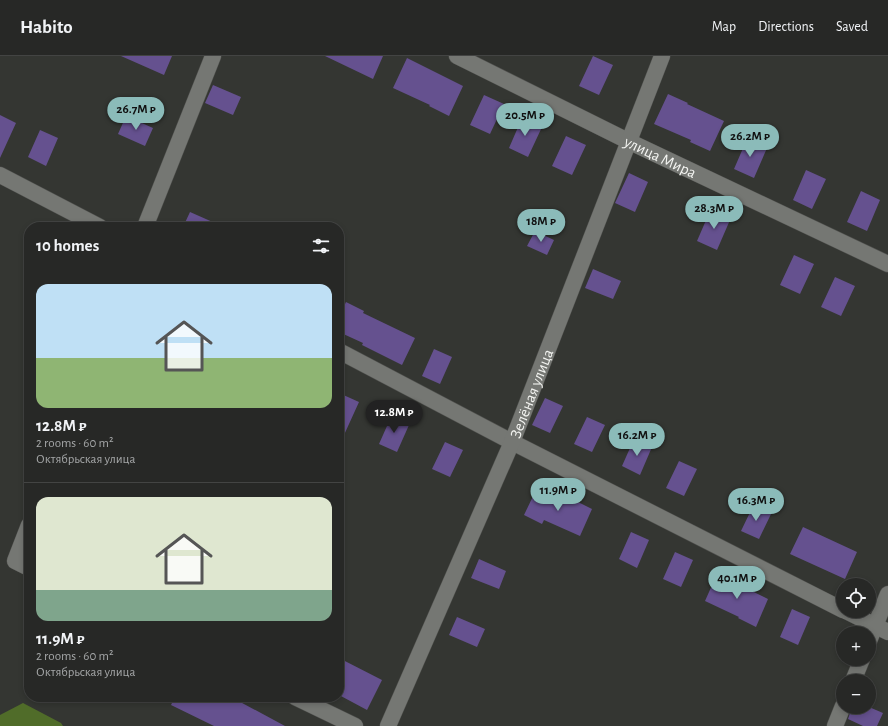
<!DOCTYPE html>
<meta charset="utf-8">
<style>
body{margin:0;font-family:"Alegreya Sans",sans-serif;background:#2f302e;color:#f1f3f6;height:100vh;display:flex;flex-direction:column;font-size:15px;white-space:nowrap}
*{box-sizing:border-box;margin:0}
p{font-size:13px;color:#a4a6a7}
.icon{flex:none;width:22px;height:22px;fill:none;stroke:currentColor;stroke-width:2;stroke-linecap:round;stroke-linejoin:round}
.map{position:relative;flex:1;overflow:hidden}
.drawer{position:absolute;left:24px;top:166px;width:320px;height:480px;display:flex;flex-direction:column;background:#272826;border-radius:16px;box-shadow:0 2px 6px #0003,0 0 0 1px #434443}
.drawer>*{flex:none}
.fabs{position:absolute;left:836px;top:522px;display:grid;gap:8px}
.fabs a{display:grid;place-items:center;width:40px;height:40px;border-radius:50%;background:#272826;box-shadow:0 2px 6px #0003,0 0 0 1px #434443;font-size:20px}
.price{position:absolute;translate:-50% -34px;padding:0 9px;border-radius:14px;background:#8bbbb9;color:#111;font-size:13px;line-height:26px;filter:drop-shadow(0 1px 2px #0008)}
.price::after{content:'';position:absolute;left:50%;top:24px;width:12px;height:9px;margin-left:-6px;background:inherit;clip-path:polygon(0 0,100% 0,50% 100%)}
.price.active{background:#222;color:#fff}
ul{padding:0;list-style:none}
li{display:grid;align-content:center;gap:8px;height:212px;padding:0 12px}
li+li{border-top:1px solid #434443}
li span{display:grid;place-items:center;height:124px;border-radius:12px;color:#555}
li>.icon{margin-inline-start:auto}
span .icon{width:72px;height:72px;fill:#fffc;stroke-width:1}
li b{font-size:17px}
h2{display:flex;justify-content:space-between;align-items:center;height:48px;padding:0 12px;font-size:17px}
header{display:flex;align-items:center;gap:24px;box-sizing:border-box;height:56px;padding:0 20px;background:#272826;border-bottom:1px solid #434443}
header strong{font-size:19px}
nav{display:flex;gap:22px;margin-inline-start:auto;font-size:14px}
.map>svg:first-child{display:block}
</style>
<header>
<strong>Habito</strong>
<nav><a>Map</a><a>Directions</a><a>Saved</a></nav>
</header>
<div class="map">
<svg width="888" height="670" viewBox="0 0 888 670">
<rect width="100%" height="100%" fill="#343632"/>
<path fill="#506c29" d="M 23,647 L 61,667 L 63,670 L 0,670 L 0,659 Z"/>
<path fill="#65518f" d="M 121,0 L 172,0 L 164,19 Z
M 325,0 L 383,0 L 373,23 Z
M 593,0 L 613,9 L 599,39 L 579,30 Z
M 407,2 L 463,30 L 449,60 L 429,50 L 430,49 L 393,32 Z
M 213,29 L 241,41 L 233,59 L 205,47 Z
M 668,38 L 688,47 L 687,48 L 724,65 L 710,95 L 690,86 L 691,84 L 654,68 Z
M 484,39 L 504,48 L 490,78 L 470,69 Z
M 0,59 L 16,67 L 0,102 Z
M 126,60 L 153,72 L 145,90 L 118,78 Z
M 522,62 L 542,71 L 528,101 L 509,92 Z
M 40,74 L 58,82 L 46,110 L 28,101 Z
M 566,80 L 586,89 L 572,119 L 552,110 Z
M 747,83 L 767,92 L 754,122 L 734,113 Z
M 806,114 L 826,123 L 812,153 L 793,144 Z
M 629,117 L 648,126 L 635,156 L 615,147 Z
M 861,135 L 880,144 L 867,175 L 847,166 Z
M 710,155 L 730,164 L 717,194 L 697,185 Z
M 190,156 L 224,171 L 183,171 Z
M 535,175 L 554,184 L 547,199 L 527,190 Z
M 794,199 L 814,208 L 800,238 L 780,229 Z
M 593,213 L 621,225 L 613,243 L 585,232 Z
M 835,221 L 855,230 L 841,260 L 821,251 Z
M 346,246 L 364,255 L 363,257 L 415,282 L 402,309 L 362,289 L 363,287 L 339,276 L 339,261 Z
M 434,293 L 452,301 L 440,328 L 422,320 Z
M 339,337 L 359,346 L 339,390 Z
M 545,342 L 563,350 L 550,377 L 532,369 Z
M 391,361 L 409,369 L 397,396 L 379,388 Z
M 587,361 L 605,369 L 592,396 L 574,388 Z
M 634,383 L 652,391 L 640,419 L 622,410 Z
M 445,386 L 463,394 L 450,421 L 432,413 Z
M 679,405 L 697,413 L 684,440 L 666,432 Z
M 537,432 L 572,448 L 574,444 L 592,453 L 580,480 L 544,464 L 542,468 L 524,459 Z
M 754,448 L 772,456 L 759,483 L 741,475 Z
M 803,471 L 857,496 L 845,523 L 790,498 Z
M 631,476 L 649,484 L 637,512 L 619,503 Z
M 675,496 L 693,504 L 681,531 L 663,523 Z
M 479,503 L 506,515 L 499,533 L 471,522 Z
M 717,518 L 768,543 L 756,571 L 738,562 L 739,561 L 705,545 Z
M 792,553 L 810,561 L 798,589 L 780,581 Z
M 457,561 L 485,573 L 477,591 L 449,579 Z
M 339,602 L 382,624 L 367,654 L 339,639 Z
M 175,641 L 231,641 L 285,670 L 214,670 L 171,649 Z
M 852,651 L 869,651 L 883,657 L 877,670 L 863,670 L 848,663 Z"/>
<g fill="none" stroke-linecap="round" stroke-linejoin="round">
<g stroke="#50514e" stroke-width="17">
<g id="minor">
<path id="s1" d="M 457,0 L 628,85 L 888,208"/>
<path d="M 0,119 L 100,171"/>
<path d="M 145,171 L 213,0"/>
<path d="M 339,295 L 512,386 L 843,554"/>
<path d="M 29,469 L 15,505 L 29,512"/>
<path d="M 846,555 L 888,576"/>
<path d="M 869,585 L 888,538"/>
<path d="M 853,625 L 862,603"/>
<path d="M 295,641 L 355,670"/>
<path id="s2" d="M 388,670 L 512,386 L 662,0"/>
<path d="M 835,670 L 843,650"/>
</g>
</g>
<use href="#minor" stroke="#757773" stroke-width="16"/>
</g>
<g text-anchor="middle" stroke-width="4" stroke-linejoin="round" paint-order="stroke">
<g font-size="16" fill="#f3f4f1" stroke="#343632">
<text dy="6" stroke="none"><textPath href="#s1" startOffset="227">улица Мира</textPath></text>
<text dy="6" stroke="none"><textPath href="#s2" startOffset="362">Зелёная улица</textPath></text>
</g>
</g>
</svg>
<div class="fabs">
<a><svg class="icon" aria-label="locate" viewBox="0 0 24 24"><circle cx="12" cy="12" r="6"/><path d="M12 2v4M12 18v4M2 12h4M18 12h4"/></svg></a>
<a>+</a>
<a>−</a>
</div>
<b class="price" style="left:136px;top:75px">26.7M ₽</b>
<b class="price" style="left:525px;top:81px">20.5M ₽</b>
<b class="price" style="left:750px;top:102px">26.2M ₽</b>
<b class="price" style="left:714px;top:174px">28.3M ₽</b>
<b class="price" style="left:541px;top:187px">18M ₽</b>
<b class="price active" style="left:394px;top:378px">12.8M ₽</b>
<b class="price" style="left:637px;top:401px">16.2M ₽</b>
<b class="price" style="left:558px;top:456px">11.9M ₽</b>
<b class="price" style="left:756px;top:466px">16.3M ₽</b>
<b class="price" style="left:737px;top:544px">40.1M ₽</b>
<section class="drawer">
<h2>10 homes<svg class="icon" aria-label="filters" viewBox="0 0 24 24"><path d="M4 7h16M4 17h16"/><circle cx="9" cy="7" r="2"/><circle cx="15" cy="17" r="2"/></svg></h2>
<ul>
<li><span style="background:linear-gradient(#bfe0f5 60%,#8fb573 0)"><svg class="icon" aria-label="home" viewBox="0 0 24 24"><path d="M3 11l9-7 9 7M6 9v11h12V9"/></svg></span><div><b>12.8M ₽</b><p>2 rooms · 60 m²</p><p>Октябрьская улица</p></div></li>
<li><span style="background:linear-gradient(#dfe7d0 75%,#7fa58c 0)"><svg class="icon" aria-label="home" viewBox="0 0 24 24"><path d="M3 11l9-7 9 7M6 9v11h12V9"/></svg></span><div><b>11.9M ₽</b><p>2 rooms · 60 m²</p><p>Октябрьская улица</p></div></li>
</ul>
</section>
</div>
